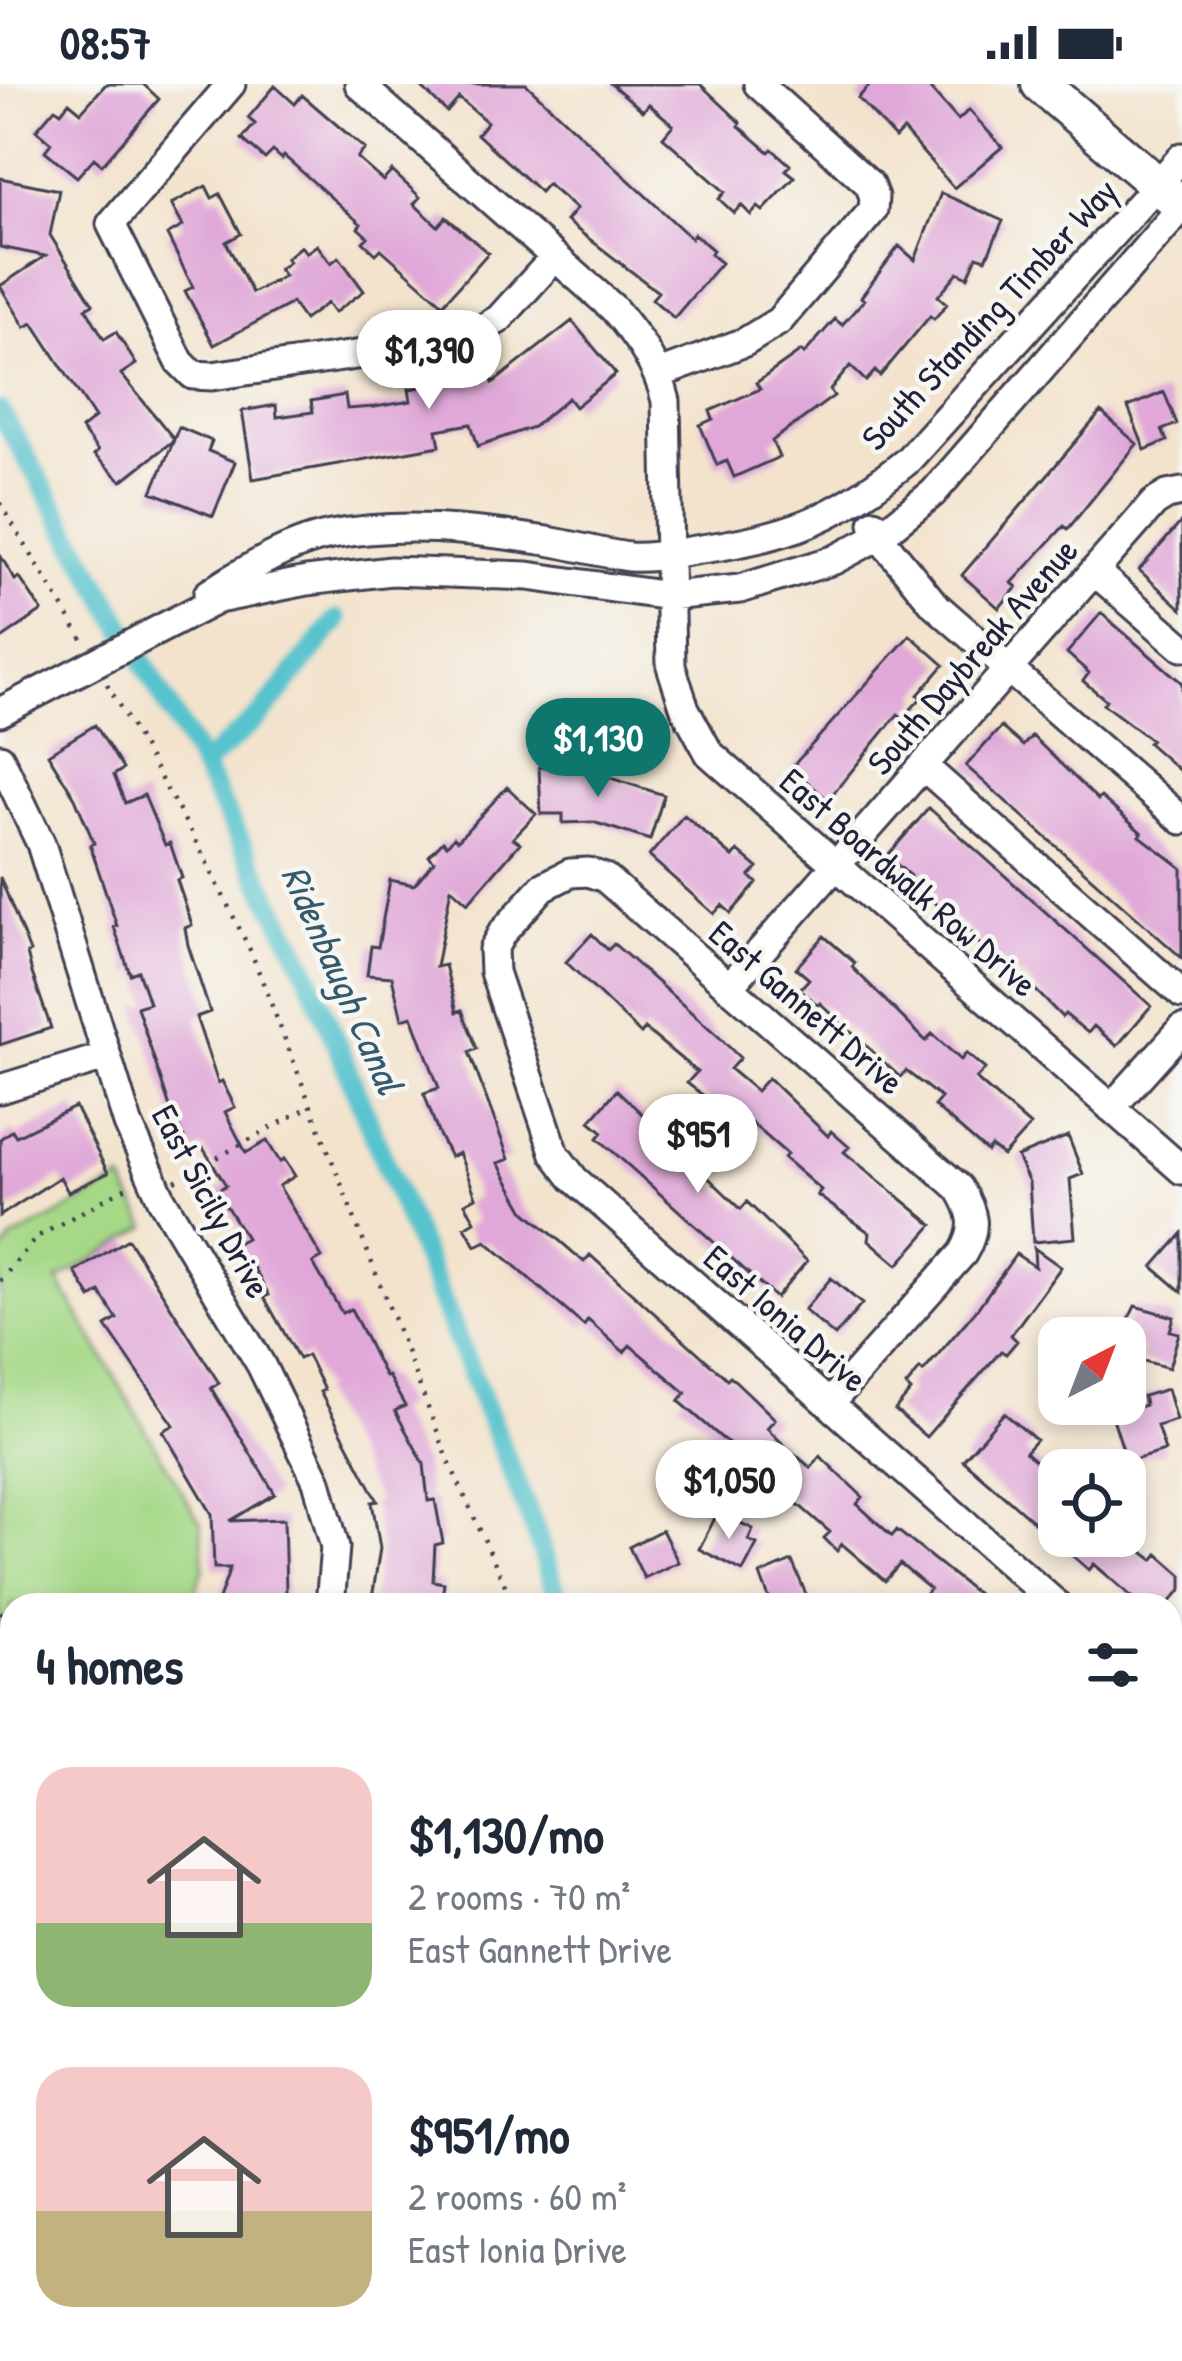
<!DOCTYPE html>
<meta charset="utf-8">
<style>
body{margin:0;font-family:"Patrick Hand",sans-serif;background:#f2f2f3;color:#1f2937;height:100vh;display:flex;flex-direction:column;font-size:45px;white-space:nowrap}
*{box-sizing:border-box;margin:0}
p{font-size:39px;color:#747a83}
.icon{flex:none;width:66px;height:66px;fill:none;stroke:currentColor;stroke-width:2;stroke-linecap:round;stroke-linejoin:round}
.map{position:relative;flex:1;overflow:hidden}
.details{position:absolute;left:0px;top:1509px;width:1182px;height:768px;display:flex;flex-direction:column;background:#fff;border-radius:36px 36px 0 0;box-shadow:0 6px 18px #0003}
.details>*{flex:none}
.needle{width:78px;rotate:42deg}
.buttons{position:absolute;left:1038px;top:1233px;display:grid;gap:24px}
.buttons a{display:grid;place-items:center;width:108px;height:108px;border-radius:24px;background:#fff;box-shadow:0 6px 18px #0003;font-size:60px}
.price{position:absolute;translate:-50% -102px;padding:0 27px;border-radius:42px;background:#fff;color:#222;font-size:39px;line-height:78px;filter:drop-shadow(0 3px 6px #0008)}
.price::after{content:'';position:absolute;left:50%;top:72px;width:36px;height:27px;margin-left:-18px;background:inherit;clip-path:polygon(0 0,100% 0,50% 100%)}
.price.selected{background:#0f766e;color:#fff}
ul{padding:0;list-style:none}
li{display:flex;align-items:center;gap:36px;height:300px;padding:0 36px}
li span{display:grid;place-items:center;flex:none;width:336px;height:240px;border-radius:36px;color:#555}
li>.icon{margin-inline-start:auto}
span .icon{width:144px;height:144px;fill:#fffc;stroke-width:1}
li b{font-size:51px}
h2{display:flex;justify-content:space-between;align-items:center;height:144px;padding:0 36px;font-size:51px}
.status{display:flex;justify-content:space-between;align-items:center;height:84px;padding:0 60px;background:#fff;direction:ltr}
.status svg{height:33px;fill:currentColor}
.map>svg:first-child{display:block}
</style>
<div class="status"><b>08:57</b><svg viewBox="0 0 49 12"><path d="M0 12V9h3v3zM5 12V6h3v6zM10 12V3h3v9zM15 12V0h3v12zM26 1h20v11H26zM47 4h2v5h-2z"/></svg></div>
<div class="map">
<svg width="1182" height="2277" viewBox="0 0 1182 2277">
<rect width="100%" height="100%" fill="#f6f6f2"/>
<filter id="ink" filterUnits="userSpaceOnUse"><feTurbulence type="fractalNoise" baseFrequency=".00833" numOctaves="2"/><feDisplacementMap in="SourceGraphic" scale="24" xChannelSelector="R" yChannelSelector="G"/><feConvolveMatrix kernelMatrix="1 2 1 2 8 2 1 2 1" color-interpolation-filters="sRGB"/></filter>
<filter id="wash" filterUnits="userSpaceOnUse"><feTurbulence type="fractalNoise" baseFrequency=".004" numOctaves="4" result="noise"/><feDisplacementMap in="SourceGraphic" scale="48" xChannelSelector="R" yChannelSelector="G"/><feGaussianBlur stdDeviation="2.7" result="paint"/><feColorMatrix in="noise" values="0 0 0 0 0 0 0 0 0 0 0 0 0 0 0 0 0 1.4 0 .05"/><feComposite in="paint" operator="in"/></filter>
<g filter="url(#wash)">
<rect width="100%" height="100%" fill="#f3e3cd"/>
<path fill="#a5d887" stroke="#647d61" stroke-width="3" d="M 122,1096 L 147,1143 L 58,1196 L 201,1440 L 204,1484 L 190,1521 L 12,1521 L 12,1729 L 0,1716 L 0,1172 L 13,1155 Z
M 735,2265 L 899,2265 L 912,2277 L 736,2277 Z"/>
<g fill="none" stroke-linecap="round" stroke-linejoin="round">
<path stroke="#56c3cd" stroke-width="21" d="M 0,327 L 192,664 L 304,880 L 534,1443 L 560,1521
M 202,682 L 262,630 L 337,536
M 454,2265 L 455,2277"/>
</g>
<g id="blocks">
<path fill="#e0a8d8" d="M 106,0 L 143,0 L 159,15 L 102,81 L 94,74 L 77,93 L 45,67 L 51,59 L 36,46 L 55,24 L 61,28 L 69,18 L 81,28 Z
M 418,0 L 526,0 L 691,154 L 694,150 L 713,166 L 710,170 L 721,179 L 674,234 L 652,215 L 658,208 L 566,137 L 576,125 L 547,100 L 540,108 L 477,50 L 487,38 L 459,14 L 447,28 Z
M 611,0 L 700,0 L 741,39 L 739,42 L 769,68 L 772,65 L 790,81 L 786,86 L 795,93 L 763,127 L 758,123 L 751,131 L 741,121 L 734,129 L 719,115 L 725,108 L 663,53 L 673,41 L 649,20 L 643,27 Z
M 871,0 L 926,0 L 958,36 L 969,26 L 1002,63 L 954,104 L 903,46 L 895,54 L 858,14 Z
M 275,2 L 295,20 L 302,11 L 365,65 L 357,74 L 383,97 L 392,87 L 420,113 L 414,120 L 438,142 L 446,133 L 488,169 L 443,220 L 381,165 L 376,170 L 363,158 L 368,153 L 358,144 L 361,140 L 284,72 L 282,75 L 273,67 L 265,75 L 242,55 L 255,40 L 248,34 Z
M 0,94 L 59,106 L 50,151 L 93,220 L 86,224 L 104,255 L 116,248 L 136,280 L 121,290 L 174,355 L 179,343 L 212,357 L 208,367 L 235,378 L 213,432 L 152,408 L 174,356 L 122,397 L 94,371 L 98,367 L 81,345 L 95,334 L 33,239 L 25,243 L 0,202 L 45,172 L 0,163 Z
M 206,102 L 212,114 L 220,110 L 241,150 L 226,158 L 252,209 L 284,192 L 279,185 L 289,178 L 286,174 L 301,162 L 306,169 L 317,161 L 331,179 L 339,173 L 364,207 L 334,229 L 327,219 L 304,236 L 292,219 L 214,261 L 185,207 L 193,203 L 167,151 L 183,142 L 171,120 Z
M 941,109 L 1003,137 L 986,175 L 977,172 L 968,193 L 958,188 L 938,212 L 947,220 L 934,235 L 930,232 L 880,292 L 875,287 L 866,297 L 850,282 L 830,306 L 834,312 L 772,357 L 779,373 L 734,393 L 727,377 L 717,381 L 700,341 L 713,335 L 710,327 L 760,305 L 756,299 L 801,267 L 804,270 L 835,235 L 842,241 L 864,216 L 861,213 L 899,162 L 915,176 Z
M 572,237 L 616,290 L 575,323 L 568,314 L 533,343 L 478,362 L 471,340 L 437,346 L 440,362 L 253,395 L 242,327 L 276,321 L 277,333 L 313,328 L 311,317 L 345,311 L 347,325 L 375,323 L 411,317 L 409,305 L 458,297 L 489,286 L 493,299 Z
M 1164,308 L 1177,340 L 1162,346 L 1167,357 L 1145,366 L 1128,323 Z
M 1101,328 L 1137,360 L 1068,445 L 1064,442 L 1012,499 L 1017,503 L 999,524 L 962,491 Z
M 1182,437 L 1182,525 L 1139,486 Z
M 0,471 L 15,496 L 19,493 L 42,527 L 0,556 Z
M 1101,529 L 1182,599 L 1182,689 L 1148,659 L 1151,656 L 1103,620 L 1106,616 L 1083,597 L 1089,589 L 1067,569 Z
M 910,551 L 944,581 L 918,611 L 921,614 L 903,634 L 898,630 L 828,716 L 791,684 Z
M 95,641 L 123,685 L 114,691 L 125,719 L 144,711 L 165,761 L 170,759 L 182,794 L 177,796 L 192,841 L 185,844 L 188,861 L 210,928 L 196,933 L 218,999 L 222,997 L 235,1023 L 225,1028 L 246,1069 L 267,1057 L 280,1078 L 284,1075 L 295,1092 L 279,1102 L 322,1174 L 313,1179 L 342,1229 L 351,1225 L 385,1293 L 388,1292 L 405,1322 L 395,1327 L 424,1380 L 428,1417 L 435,1416 L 443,1459 L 435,1461 L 433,1497 L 444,1499 L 441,1521 L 371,1521 L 380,1464 L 372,1418 L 378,1417 L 320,1308 L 324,1306 L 307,1271 L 299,1275 L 264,1213 L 269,1211 L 252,1181 L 246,1185 L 233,1161 L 246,1154 L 217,1107 L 226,1101 L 203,1064 L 192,1070 L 172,1030 L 137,923 L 149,919 L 138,887 L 130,890 L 114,843 L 117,842 L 90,761 L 94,759 L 75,714 L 48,670 Z
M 1001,643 L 1023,662 L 1032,652 L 1098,716 L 1101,713 L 1142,749 L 1140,752 L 1182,784 L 1182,874 L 966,682 Z
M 595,682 L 595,689 L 664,711 L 650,756 L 593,738 L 563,739 L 563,730 L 541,730 L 539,683 Z
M 507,703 L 536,730 L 513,754 L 520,759 L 468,819 L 451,804 L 436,883 L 445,881 L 457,928 L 462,926 L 477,965 L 469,968 L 509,1075 L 498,1079 L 525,1127 L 584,1178 L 590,1171 L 727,1295 L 730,1292 L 746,1307 L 775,1335 L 767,1344 L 784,1361 L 811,1384 L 820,1372 L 863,1413 L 857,1420 L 892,1452 L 897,1446 L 977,1510 L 967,1521 L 916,1521 L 930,1505 L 900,1480 L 885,1497 L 842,1460 L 837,1467 L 824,1454 L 830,1448 L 679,1317 L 686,1309 L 630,1261 L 624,1268 L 588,1236 L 584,1242 L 486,1157 L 476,1162 L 465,1143 L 475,1137 L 465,1119 L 476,1113 L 459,1069 L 450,1073 L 438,1049 L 424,1009 L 439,1004 L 412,932 L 402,935 L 392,893 L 367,891 L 371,862 L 378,863 L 390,796 L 414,801 L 434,777 L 429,772 L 443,757 L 447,761 L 454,753 L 458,756 Z
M 929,724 L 1151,922 L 1117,962 L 1094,942 L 1088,949 L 1065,930 L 1062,933 L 1019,889 L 1017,893 L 976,857 L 978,854 L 907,796 L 910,792 L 887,772 Z
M 684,731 L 733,773 L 738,767 L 758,784 L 750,792 L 757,799 L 731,829 L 722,821 L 714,830 L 649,772 Z
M 0,793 L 30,868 L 27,869 L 32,889 L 51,944 L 0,961 Z
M 592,850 L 608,866 L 614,860 L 718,952 L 740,974 L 730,985 L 756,1007 L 768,994 L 828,1052 L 831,1047 L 849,1063 L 844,1068 L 933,1141 L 898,1181 L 869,1156 L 870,1149 L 817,1111 L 821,1106 L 784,1074 L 787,1070 L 733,1023 L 727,1030 L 687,999 L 697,988 L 645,945 L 641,950 L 566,878 Z
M 824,852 L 855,879 L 852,883 L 926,957 L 932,950 L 961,976 L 966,969 L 985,985 L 976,995 L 1030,1042 L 1003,1072 L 991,1063 L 987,1068 L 934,1022 L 941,1014 L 906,987 L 900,993 L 820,919 L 818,921 L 800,905 L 809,895 L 796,884 Z
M 617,1006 L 741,1125 L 747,1118 L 807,1177 L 776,1214 L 598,1054 L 603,1048 L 590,1037 Z
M 75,1023 L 108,1089 L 68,1108 L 60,1093 L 0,1132 L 0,1055 L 12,1046 L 16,1052 Z
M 1068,1052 L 1083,1090 L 1070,1095 L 1075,1154 L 1033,1158 L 1029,1099 L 1017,1073 Z
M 1182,1150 L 1182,1208 L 1153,1183 Z
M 128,1155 L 219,1299 L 211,1304 L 275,1410 L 230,1437 L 284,1435 L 286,1507 L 281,1521 L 217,1521 L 230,1484 L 214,1484 L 212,1430 L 163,1347 L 174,1341 L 106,1242 L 117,1235 L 100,1208 L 91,1214 L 75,1188 Z
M 1034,1164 L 1061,1183 L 1011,1251 L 1017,1257 L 1006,1270 L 1001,1267 L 926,1353 L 895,1326 L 911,1307 L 906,1302 L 920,1285 L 923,1288 L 977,1225 L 1016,1170 L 1035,1183 Z
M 831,1194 L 862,1220 L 835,1252 L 804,1226 Z
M 1135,1222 L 1174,1233 L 1170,1247 L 1179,1249 L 1169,1284 L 1140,1276 L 1143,1265 L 1125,1259 L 1125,1243 Z
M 1167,1305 L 1176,1336 L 1157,1342 L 1165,1367 L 1127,1378 L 1112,1331 L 1145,1321 L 1143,1312 Z
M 1004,1329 L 1036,1356 L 1025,1368 L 1059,1398 L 1059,1452 L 1122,1452 L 1153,1476 L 1158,1470 L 1182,1491 L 1182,1505 L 1168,1521 L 1125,1521 L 1132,1513 L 1094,1480 L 1089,1486 L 963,1376 Z
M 718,1428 L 753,1445 L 748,1456 L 757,1460 L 743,1487 L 699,1465 Z
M 662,1446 L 678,1478 L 644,1494 L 629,1463 Z
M 792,1477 L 808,1515 L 794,1521 L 772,1521 L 760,1491 Z"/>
</g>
</g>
<g filter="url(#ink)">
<use href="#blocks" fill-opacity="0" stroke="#413f51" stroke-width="3"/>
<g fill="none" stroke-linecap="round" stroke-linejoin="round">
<g stroke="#413f51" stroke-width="33">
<path id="minor" d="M 231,0 L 111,140 L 180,278 L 193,291 L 212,292 L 465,255 L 499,235 L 555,173
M 359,0 L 613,224 C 637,253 657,279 666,317 L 671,582 L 685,625 L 709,669 L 1182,1086
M 659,290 L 745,258 L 779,237 L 873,126 L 874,113 L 869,100 L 758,0
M 874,439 L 879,452 L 934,520 L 1182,736
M 1094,487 L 1182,563
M 208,510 C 243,487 289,459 331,451 C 400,438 471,445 540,456 C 570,460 599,469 629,473 C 653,475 679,468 702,465 C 792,452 837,434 907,377 L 1182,73
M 0,628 L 218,515 L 307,497 L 391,487 L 528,492 L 669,512 L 740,505 L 834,476 L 879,452 L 933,409 L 1182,123
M 0,674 L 41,760 L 128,1040 L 162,1116 L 261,1281 L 317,1397 L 335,1463 L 330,1521
M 923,682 L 1182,910
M 729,903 L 1154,419 L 1167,411 L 1182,408
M 0,1005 L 105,973
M 1111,1024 L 1182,945
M 829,1320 L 963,1169 C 978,1144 974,1128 959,1104 L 605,794 L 588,788 L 570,789 L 543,803 L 502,849 L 493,865 L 494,888 L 555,1070 L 574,1095 L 1057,1521
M 1170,1621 L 1182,1632
M 0,1877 L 12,1864
M 0,1893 L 12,1903
M 1170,1954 L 1182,1965
M 1170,2052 L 1182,2038
M 274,2265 L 274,2277
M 614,2265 L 615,2277
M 928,2265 L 942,2277
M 970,2277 L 981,2265"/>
</g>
<g stroke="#413f51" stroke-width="42">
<path id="major" d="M 1040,0 L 1182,122"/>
</g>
<path stroke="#413f51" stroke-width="4.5" stroke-dasharray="3 9" stroke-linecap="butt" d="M 0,419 L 85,560
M 107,600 L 195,755 L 251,868 L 450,1380 L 514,1521
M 175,1097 L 307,1024
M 0,1197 L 37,1153 L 132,1100
M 0,1528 L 12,1539
M 411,2265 L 412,2277
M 831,2277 L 833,2265"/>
<use href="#minor" stroke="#fff" stroke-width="27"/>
<use href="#major" stroke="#fff" stroke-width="36"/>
</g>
</g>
<g text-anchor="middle" stroke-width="9" stroke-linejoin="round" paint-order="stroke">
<g font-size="36" fill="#22223b" stroke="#f6f6f2">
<text transform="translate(989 230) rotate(-47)" y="13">South Standing Timber Way</text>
<text transform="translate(972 572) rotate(-49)" y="13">South Daybreak Avenue</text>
<text transform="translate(909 798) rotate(41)" y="13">East Boardwalk Row Drive</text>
<text transform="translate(807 923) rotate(41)" y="13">East Gannett Drive</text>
<text transform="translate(212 1117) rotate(62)" y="13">East Sicily Drive</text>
<text transform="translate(786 1234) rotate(41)" y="13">East Ionia Drive</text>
</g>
<g font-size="39" font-style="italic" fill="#345a6e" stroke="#f6f6f2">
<text transform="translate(343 895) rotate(66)" y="14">Ridenbaugh Canal</text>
</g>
</g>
</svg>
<div class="buttons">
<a><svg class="needle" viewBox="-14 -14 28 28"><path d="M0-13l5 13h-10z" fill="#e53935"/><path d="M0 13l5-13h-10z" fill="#747a83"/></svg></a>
<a><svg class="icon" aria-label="locate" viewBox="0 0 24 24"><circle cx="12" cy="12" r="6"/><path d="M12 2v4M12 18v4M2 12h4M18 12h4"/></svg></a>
</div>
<b class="price" style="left:429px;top:328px">$1,390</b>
<b class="price selected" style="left:598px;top:716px">$1,130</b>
<b class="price" style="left:698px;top:1112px">$951</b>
<b class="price" style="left:729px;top:1458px">$1,050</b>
<section class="details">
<h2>4 homes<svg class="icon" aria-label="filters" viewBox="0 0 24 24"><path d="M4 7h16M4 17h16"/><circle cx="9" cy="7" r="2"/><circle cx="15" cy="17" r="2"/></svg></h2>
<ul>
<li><span style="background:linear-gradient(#f6c9c9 65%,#8fb573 0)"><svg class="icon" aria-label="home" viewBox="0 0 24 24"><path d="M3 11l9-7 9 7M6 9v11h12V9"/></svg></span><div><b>$1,130/mo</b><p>2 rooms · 70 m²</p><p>East Gannett Drive</p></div></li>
<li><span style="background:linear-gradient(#f6c9c9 60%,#c2b280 0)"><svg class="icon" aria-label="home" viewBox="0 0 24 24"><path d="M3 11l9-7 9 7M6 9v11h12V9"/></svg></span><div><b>$951/mo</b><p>2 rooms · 60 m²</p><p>East Ionia Drive</p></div></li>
</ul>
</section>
</div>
